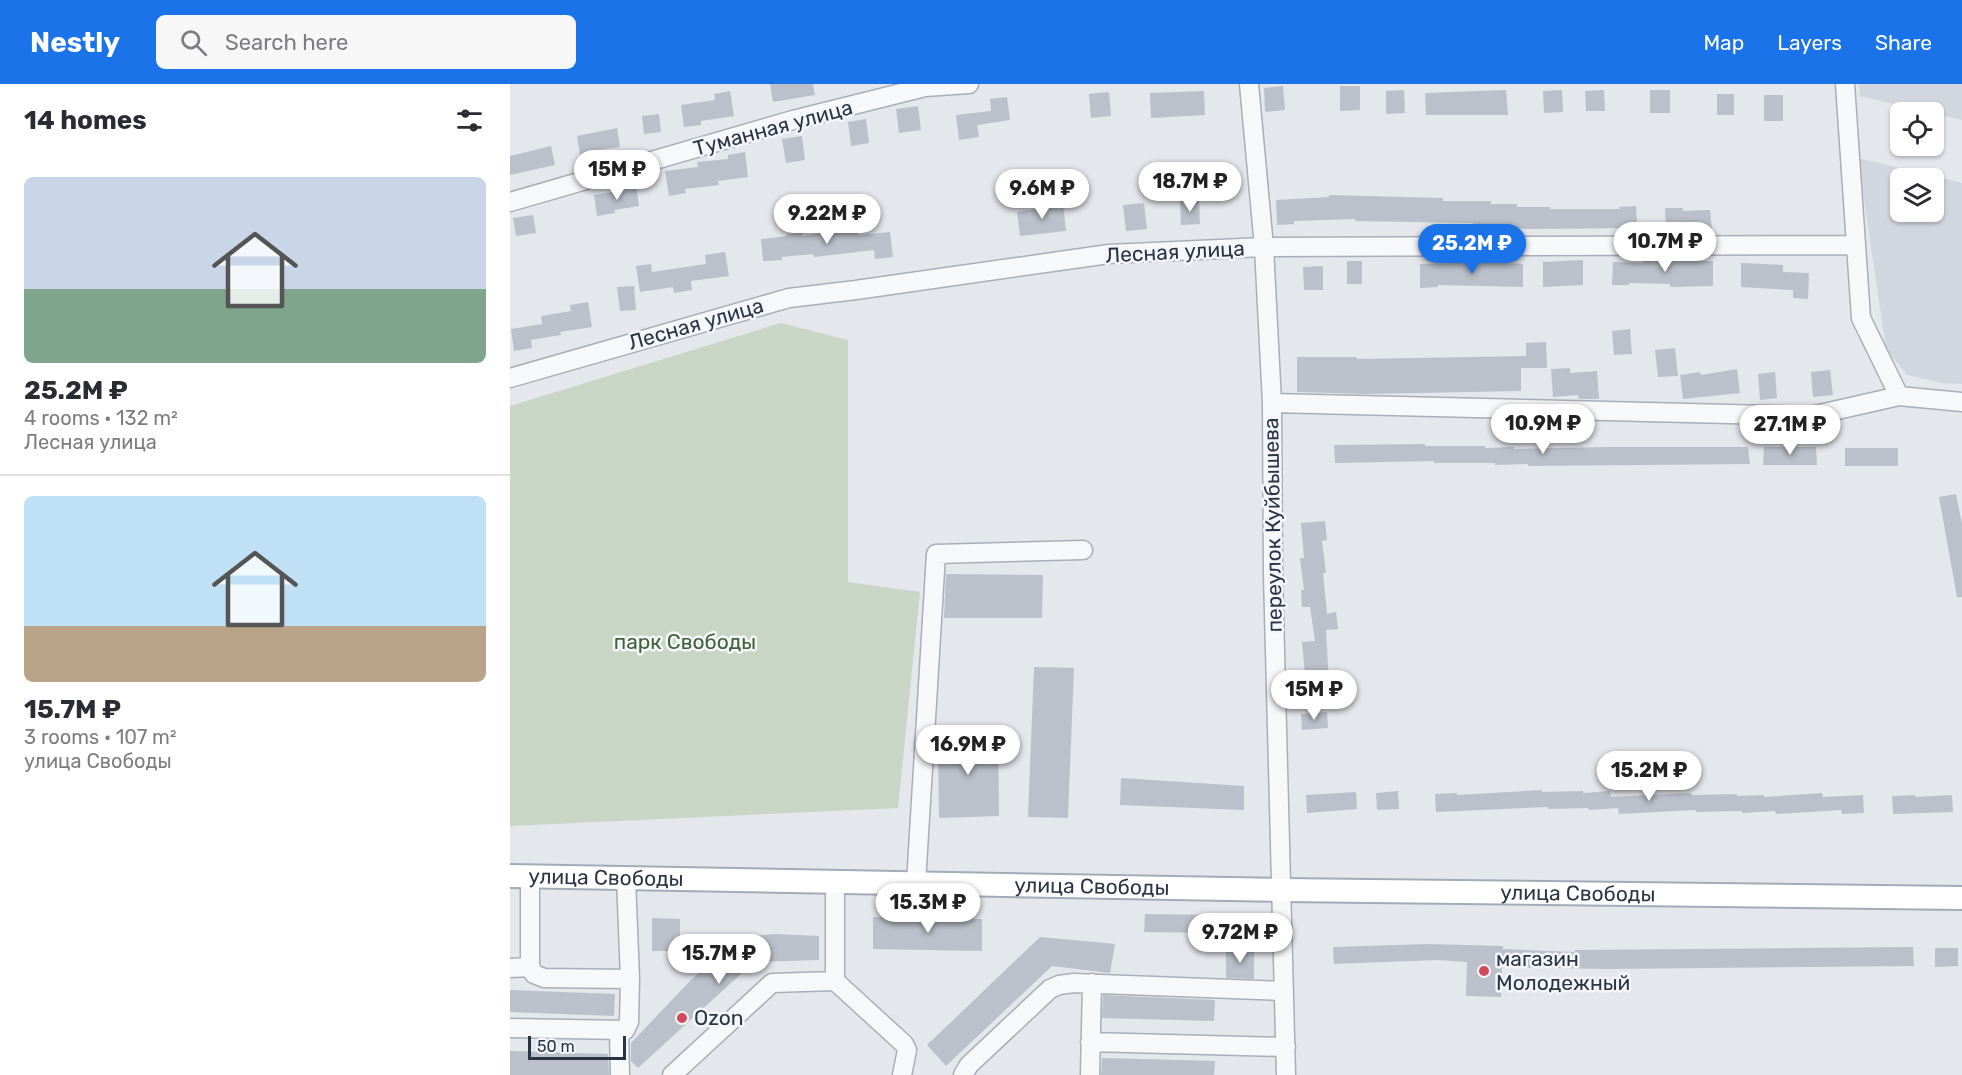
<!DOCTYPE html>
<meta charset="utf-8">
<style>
body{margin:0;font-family:Rubik,sans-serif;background:#f7f7f7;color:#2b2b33;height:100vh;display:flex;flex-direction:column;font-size:22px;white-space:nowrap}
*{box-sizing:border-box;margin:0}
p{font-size:20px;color:#7c7c81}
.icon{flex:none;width:33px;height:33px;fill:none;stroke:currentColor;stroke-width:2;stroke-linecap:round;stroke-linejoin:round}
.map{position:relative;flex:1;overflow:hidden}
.sheet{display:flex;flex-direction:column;background:#fff;width:510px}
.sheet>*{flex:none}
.controls{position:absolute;left:1380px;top:18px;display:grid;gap:12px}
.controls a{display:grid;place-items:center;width:54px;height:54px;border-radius:9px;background:#fff;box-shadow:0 2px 4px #0004;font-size:30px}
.scale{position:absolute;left:18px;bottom:15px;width:98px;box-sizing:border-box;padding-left:6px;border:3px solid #2b3445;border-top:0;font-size:16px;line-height:21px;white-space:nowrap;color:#2b3445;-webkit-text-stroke:4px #f4f6f9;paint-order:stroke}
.price{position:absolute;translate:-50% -51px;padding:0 14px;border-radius:21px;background:#fff;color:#222;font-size:20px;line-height:39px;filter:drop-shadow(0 2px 3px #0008)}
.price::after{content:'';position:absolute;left:50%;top:36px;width:18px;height:14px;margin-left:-9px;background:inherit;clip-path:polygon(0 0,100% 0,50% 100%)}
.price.on{background:#1a73e8;color:#fff}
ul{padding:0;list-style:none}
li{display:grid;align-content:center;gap:12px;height:318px;padding:0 24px}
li+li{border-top:2px solid #e1e1e2}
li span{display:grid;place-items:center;height:186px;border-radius:9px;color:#555}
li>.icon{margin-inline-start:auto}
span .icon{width:108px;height:108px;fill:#fffc;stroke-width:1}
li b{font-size:26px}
h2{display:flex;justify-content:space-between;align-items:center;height:72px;padding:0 24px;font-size:26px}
header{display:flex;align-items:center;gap:36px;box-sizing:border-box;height:84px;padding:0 30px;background:#1a73e8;color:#fff}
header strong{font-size:28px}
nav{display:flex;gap:33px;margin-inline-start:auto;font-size:21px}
.search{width:420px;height:54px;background:#f7f7f7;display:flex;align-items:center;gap:15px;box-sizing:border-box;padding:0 21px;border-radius:9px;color:#7c7c81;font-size:22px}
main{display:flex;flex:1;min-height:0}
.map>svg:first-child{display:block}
</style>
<header>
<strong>Nestly</strong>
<div class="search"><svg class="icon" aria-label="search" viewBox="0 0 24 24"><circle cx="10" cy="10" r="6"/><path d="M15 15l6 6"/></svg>Search here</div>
<nav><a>Map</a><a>Layers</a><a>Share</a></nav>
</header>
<main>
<section class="sheet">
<h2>14 homes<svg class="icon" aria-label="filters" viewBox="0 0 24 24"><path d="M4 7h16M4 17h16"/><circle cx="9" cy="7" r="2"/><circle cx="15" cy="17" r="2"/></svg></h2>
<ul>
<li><span style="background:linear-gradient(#c9d6e8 60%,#7fa58c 0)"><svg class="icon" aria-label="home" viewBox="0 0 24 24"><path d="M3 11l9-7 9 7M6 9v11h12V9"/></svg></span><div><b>25.2M ₽</b><p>4 rooms · 132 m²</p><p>Лесная улица</p></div></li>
<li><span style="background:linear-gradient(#bfe0f5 70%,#b9a48a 0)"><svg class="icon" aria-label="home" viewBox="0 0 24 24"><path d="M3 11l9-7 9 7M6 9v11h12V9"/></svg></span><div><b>15.7M ₽</b><p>3 rooms · 107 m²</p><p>улица Свободы</p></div></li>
</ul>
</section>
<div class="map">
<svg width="1452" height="991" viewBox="0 0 1452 991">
<rect width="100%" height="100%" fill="#e4e7ec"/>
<path fill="#d2d6de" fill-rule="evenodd" d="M 1349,0 L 1452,0 L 1452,36 L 1350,12 Z
M 1348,74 L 1452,99 L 1452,300 L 1432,299 L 1397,291 L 1376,265 ZM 1390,94 L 1424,94 L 1424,128 L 1390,128 Z"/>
<path fill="#c9d6c5" d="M 271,239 L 338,256 L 338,498 L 410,508 L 388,724 L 0,742 L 0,322 Z"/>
<path fill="#bbc0ca" d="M 260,0 L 303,0 L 305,11 L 263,18 Z
M 773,2 L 775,26 L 755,28 L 754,4 Z
M 830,2 L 850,2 L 850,26 L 830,27 Z
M 894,6 L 895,29 L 876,30 L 876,7 Z
M 996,6 L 998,31 L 916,31 L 915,9 Z
M 1052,6 L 1053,28 L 1034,29 L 1033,7 Z
M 1094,6 L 1095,27 L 1076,27 L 1075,7 Z
M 1140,6 L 1160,6 L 1160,29 L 1140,29 Z
M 220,7 L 224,32 L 191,37 L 191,41 L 174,43 L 171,21 L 205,16 L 204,10 Z
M 694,7 L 695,31 L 641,34 L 640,9 Z
M 599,8 L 601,32 L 581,34 L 579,10 Z
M 1207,10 L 1224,10 L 1224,31 L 1207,31 Z
M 1254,11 L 1273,11 L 1273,37 L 1254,37 Z
M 497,13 L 500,36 L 467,41 L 469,53 L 449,56 L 446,31 L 481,27 L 480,15 Z
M 408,22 L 411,46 L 389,49 L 386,25 Z
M 149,30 L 151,48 L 134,50 L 132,32 Z
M 356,35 L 359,59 L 341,62 L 338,38 Z
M 107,44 L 110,63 L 87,66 L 88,69 L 70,71 L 67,52 Z
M 292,52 L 295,76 L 276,79 L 272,55 Z
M 41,62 L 45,81 L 0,91 L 0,72 Z
M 235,68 L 238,93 L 208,97 L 209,101 L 175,105 L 176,109 L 159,112 L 155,87 L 188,83 L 187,78 L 218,75 L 218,71 Z
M 126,101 L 129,122 L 105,126 L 105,129 L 87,132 L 84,111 L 110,107 L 110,103 Z
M 819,111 L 933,114 L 933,117 L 981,117 L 981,120 L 1007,120 L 1007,123 L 1040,123 L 1040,125 L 1110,125 L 1109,123 L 1126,122 L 1127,144 L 1020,145 L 989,144 L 989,141 L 963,142 L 963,139 L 845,137 L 845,135 L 784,137 L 784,140 L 767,141 L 766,116 L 819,113 Z
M 670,117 L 689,117 L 690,140 L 671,141 Z
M 553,119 L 556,147 L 510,152 L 507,128 L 534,124 L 534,121 Z
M 634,119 L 637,145 L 616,147 L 613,121 Z
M 1155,124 L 1173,124 L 1173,127 L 1200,126 L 1202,146 L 1156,147 Z
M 23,131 L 26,149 L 6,152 L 3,134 Z
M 348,143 L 348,151 L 380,148 L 383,173 L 365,175 L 364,166 L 304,173 L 303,170 L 272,173 L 272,176 L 253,177 L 251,155 L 277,152 L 277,150 L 293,148 L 293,152 Z
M 215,168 L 219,192 L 181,197 L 182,206 L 164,209 L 163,203 L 130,208 L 126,182 L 141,180 L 142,188 L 196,180 L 195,171 Z
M 1073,176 L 1073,201 L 1033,203 L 1033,178 Z
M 837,177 L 852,177 L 852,200 L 837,200 Z
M 1133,177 L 1203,177 L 1203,202 L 1160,203 L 1160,200 L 1119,199 L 1119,201 L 1102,201 L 1103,178 L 1133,179 Z
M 979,178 L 1013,180 L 1013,203 L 928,201 L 928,203 L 910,204 L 910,180 Z
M 1231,179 L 1273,181 L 1273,188 L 1299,189 L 1298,215 L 1283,214 L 1283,206 L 1231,203 Z
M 813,182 L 813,206 L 794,206 L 793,183 Z
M 124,202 L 126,226 L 110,227 L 107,203 Z
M 78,218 L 82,243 L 50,248 L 51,251 L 21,256 L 22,264 L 4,267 L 1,245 L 32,240 L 31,232 L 61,227 L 60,221 Z
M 1120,245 L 1122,270 L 1104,271 L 1102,247 Z
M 1036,258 L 1037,284 L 1011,284 L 1011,307 L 855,310 L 787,308 L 787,273 L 847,273 L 847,275 L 1016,272 L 1016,259 Z
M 1165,264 L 1168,292 L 1148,293 L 1145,266 Z
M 1060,284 L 1060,289 L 1087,287 L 1089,315 L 1069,315 L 1068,311 L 1043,313 L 1041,285 Z
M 1227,285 L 1230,309 L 1173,315 L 1170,291 L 1190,288 L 1191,291 Z
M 1320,286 L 1323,311 L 1303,313 L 1301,288 Z
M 1265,288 L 1267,314 L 1250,316 L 1248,290 Z
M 915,360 L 915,362 L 975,362 L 975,364 L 1004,363 L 1004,365 L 1098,363 L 1238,363 L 1240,380 L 1018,382 L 1018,380 L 985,381 L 985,379 L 924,379 L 924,377 L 825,379 L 824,361 Z
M 1254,363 L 1306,363 L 1307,381 L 1253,381 Z
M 1335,364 L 1388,364 L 1388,382 L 1335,382 Z
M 1446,410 L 1452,440 L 1452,513 L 1447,513 L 1429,413 Z
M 815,437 L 817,456 L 812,457 L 816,489 L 813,489 L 817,530 L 826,528 L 828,545 L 816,546 L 819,599 L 796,601 L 792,558 L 805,557 L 800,523 L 792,523 L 791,506 L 794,506 L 790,474 L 794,474 L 791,439 Z
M 436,490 L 533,491 L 532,534 L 434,534 Z
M 524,583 L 564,584 L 558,734 L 518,733 Z
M 817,628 L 818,644 L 792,646 L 791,630 Z
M 488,651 L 489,732 L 429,734 L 428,652 Z
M 611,694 L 734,702 L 734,726 L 610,721 Z
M 1032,706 L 1032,708 L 1073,707 L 1073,709 L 1100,707 L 1101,713 L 1181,709 L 1182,711 L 1227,710 L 1227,712 L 1254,711 L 1254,713 L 1312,709 L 1313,713 L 1353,711 L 1354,729 L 1332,730 L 1331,726 L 1266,730 L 1265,727 L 1232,729 L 1232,727 L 1186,728 L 1186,726 L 1109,730 L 1108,724 L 1079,726 L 1078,724 L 1038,725 L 1038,723 L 926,728 L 925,710 L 947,709 L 947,711 Z
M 888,707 L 889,725 L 867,726 L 866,709 Z
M 846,708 L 847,725 L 797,729 L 796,711 Z
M 1405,711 L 1405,713 L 1442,711 L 1443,728 L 1383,730 L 1382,712 Z
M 635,830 L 707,831 L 707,849 L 634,848 Z
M 363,833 L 472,835 L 472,867 L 363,865 Z
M 142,834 L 170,835 L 170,867 L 142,867 Z
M 264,850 L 309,852 L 309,876 L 244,878 L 128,984 L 121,977 L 121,959 L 180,897 L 204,875 L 234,853 Z
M 530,853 L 605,860 L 600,889 L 542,882 L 436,982 L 417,961 Z
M 918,860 L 993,862 L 993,865 L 1065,868 L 1065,866 L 1403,863 L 1404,882 L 1096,885 L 992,883 L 991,913 L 956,912 L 957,878 L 927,876 L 824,880 L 823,863 Z
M 1425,864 L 1448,864 L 1448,882 L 1425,883 Z
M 716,866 L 744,866 L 744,895 L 716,894 Z
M 0,906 L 105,910 L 104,932 L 0,928 Z
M 593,911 L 705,916 L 704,937 L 592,934 Z
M 0,967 L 98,970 L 99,991 L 0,991 Z
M 592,974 L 705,977 L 704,991 L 591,991 Z"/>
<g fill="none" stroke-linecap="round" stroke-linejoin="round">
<g stroke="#a9aeb7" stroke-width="21">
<path id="minor" d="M 739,0 L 754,163 L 762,319 L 763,490 L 776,991
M 1335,0 L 1351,234 L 1389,312
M 0,118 L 283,36 L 415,3 L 459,0
M 0,294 L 279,214 L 346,206 L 599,170 L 754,163 L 1345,161
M 762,319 L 1301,332 L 1389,312 L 1452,318
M 406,799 L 426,470 L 573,466
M 20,883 L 24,890 L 34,894 L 120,895 L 116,794
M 0,884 L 20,883 L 20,792
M 325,897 L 394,960 L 397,966 L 392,991
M 0,944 L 115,946 L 119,938 L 120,895
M 109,946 L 110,991
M 580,958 L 776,963
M 162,991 L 262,899 L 325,897 L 325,798
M 453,991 L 459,981 L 540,905 L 549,901 L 564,899 L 774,907
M 580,991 L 582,899"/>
</g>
<g stroke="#a3abb8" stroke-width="26">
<g id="major">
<path id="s1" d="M 0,792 L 772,806 L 1452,814"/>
</g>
</g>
<use href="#minor" stroke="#f7f8fa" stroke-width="18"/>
<use href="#major" stroke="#fff" stroke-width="22"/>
</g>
<g fill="#d1495b" stroke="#f4f6f9" stroke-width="2">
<circle cx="974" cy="887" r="6"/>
<circle cx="172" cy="934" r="6"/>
</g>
<g text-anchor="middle" stroke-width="5" stroke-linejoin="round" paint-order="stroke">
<g font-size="21" fill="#2b3445" stroke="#f4f6f9">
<text transform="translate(263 44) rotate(-15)" y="7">Туманная улица</text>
<text transform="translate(665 168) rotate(-3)" y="7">Лесная улица</text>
<text transform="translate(186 240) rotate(-16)" y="7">Лесная улица</text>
<text transform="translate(763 441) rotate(-91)" y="7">переулок Куйбышева</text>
<text dy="7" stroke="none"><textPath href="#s1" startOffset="96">улица Свободы</textPath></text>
<text dy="7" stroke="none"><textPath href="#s1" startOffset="582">улица Свободы</textPath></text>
<text dy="7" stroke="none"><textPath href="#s1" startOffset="1068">улица Свободы</textPath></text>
</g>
<g font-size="21" fill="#3f6138" stroke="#f4f6f9">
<text x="175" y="565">парк Свободы</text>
</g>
<g font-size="21" fill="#2b3445" stroke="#f4f6f9" text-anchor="start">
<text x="986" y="882">магазин<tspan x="986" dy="24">Молодежный</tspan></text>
<text x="184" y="941">Ozon</text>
</g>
</g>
</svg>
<div class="controls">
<a><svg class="icon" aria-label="locate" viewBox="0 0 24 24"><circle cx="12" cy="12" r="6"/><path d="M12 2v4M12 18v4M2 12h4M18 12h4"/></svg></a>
<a><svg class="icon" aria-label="layers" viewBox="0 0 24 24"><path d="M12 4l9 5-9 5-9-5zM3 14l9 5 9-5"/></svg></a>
</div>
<div class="scale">50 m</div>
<b class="price" style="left:107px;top:117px">15M ₽</b>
<b class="price" style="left:680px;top:129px">18.7M ₽</b>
<b class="price" style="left:532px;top:136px">9.6M ₽</b>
<b class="price" style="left:317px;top:161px">9.22M ₽</b>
<b class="price" style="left:1155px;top:189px">10.7M ₽</b>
<b class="price on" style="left:962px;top:191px">25.2M ₽</b>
<b class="price" style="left:1033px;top:371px">10.9M ₽</b>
<b class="price" style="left:1280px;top:372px">27.1M ₽</b>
<b class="price" style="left:804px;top:637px">15M ₽</b>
<b class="price" style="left:458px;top:692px">16.9M ₽</b>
<b class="price" style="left:1139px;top:718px">15.2M ₽</b>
<b class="price" style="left:418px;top:850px">15.3M ₽</b>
<b class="price" style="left:730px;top:880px">9.72M ₽</b>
<b class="price" style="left:209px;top:901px">15.7M ₽</b>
</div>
</main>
